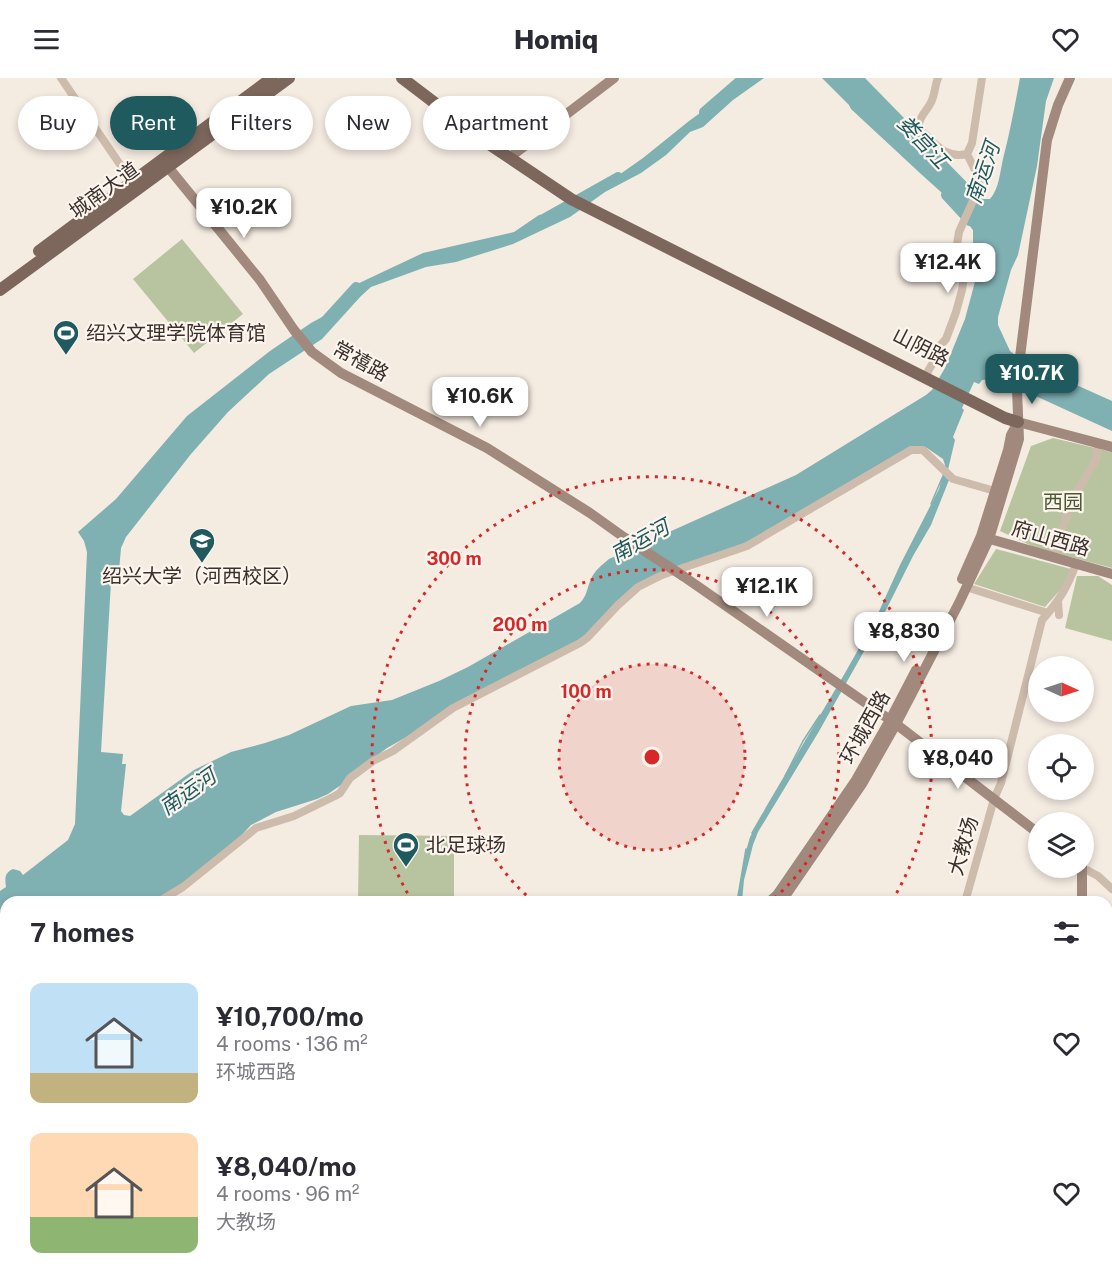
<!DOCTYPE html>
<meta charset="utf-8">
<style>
body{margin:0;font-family:"Public Sans","Noto Sans SC",sans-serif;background:#f7f7f7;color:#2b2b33;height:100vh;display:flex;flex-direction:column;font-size:22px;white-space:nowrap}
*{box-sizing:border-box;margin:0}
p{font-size:20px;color:#7c7c81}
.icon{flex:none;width:33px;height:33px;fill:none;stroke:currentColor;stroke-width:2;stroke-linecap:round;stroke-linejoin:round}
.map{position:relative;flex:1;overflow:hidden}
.panel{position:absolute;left:0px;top:818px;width:1113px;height:386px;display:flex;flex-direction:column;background:#fff;border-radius:18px 18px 0 0;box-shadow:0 3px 9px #0003}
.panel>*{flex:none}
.hud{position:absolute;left:18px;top:18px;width:600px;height:54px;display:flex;gap:12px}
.needle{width:39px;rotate:93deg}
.buttons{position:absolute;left:1028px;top:578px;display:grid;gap:12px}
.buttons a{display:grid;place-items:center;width:66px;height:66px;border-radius:50%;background:#fff;box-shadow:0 3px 9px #0003;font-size:30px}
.price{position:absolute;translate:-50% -51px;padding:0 14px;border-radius:12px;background:#fff;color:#222;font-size:20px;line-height:39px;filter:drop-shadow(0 2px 3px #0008)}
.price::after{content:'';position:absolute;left:50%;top:36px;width:18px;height:14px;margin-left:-9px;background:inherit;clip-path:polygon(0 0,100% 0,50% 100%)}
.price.selected{background:#1f5a5e;color:#fff}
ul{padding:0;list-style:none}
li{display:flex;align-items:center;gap:18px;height:150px;padding:0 30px}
li span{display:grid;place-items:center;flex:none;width:168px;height:120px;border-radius:12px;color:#555}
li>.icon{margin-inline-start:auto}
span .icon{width:72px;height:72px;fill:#fffc;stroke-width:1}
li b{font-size:26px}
h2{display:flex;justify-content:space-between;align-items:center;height:72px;padding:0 30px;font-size:26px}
.pill{padding:0 21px;border-radius:27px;background:#fff;box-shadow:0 3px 9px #0003;font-size:21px;line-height:54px}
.pill.selected{background:#1f5a5e;color:#fff}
header{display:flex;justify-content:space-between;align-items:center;height:78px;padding:0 30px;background:#fff;font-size:27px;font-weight:800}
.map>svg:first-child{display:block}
</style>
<header><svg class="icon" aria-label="menu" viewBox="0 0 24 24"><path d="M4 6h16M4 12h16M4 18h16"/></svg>Homiq<svg class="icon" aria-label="heart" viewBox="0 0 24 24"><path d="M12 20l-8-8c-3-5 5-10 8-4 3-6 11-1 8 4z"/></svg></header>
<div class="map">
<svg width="1112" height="1202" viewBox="0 0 1112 1202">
<rect width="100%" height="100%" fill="#f4ebe1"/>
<path fill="#b8c4a0" d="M 182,161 L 243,236 L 194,275 L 133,201 Z
M 1053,360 L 1112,374 L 1112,490 L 1034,469 L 1000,453 L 1031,368 Z
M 996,471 L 1071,491 L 1061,511 L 1045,529 L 974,506 Z
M 1077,498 L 1098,498 L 1112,507 L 1112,563 L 1065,550 Z
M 359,757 L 454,758 L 454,823 L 358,822 Z"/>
<path fill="#ecdcc8" d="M 6,986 L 6,1045 L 0,1047 L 0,987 Z"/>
<path fill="#7fb0b2" d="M 748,0 L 764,0 L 733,22 L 703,49 L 690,54 L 666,77 L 641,95 L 605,114 L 570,139 L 513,166 L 456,184 L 426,189 L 371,209 L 361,218 L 322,261 L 269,296 L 228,334 L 191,376 L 126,459 L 121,470 L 118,504 L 111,504 L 101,674 L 123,676 L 122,686 L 126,686 L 121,733 L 124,737 L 130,738 L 194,692 L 231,674 L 265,665 L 289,657 L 351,628 L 392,622 L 439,603 L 468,589 L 580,525 C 587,518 587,510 591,501 C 595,492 602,487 609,481 L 796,397 L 926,317 L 932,312 L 945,290 L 965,241 L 977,196 L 973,175 L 973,152 L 960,136 L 962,133 L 921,96 L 851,31 L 849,27 L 822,0 L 865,0 L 983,121 L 990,121 C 999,111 1000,94 1003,81 C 1010,54 1015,27 1020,0 L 1054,0 L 1046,23 L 1037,88 L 1018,177 L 1011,192 L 998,239 L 998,247 L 1010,273 L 1023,283 L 1112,323 L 1112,353 L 1003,303 C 996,301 989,301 982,302 L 979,306 L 974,304 L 962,330 L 964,332 L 953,359 L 955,362 L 946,400 L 949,402 L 931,447 L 913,478 L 876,552 L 818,655 L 758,754 L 753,767 L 744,802 L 742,823 L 737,823 L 746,773 L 750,759 L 766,729 L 845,595 L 876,540 L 900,487 L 939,411 L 945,387 L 943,381 L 927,370 L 921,369 L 750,463 L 651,502 L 595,553 L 387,670 L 364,687 L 341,707 L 328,716 L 317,721 L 276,734 L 251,747 L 237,762 L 175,813 L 153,823 L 6,824 L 6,971 L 0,970 L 0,813 L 6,809 C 5,801 4,795 13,791 L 20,793 L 23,797 L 68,762 L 75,746 L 87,474 L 84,463 L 78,454 L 116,421 L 187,338 L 270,273 L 311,245 L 335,232 L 355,207 L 423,175 L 514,154 L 539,137 L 561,133 L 616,99 L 643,80 L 689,43 Z
M 1003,1197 L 1039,1197 L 1047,1199 L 1046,1202 L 1029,1202 Z"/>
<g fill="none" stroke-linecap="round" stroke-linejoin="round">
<path stroke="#7fb0b2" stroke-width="1.5" d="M 931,426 L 942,400
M 785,698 L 803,663 L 820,637
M 752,755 L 763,736
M 737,824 L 746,771
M 1043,1202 L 1057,1202
M 1065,1202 L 1078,1202"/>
<path stroke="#7fb0b2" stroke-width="10" d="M 704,34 L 741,2 L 745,0
M 946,117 L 970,143
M 545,140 L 618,99
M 326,242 L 356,209"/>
<path stroke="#cdbbac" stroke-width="8" d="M 61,0 L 132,104
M 938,0 C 935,7 935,15 932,22 C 929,31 919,38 919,47 C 920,52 924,55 927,58 C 939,71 949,80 967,76
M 927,295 L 935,281 L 939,269 L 946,261 L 956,234 L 962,212 L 964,198 L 957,166 L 959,154 L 980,107 L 977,96 L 967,76 L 972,65 L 982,0
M 1051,479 L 1076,415 L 1096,382 L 1098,365
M 966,509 L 1048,535
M 1058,524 L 1059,537
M 1083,790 L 1098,798 L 1112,811
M 158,824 L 183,809 L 256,750 L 294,738 L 335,718 L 340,715 L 350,700 L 373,683 L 393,673 L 453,630 L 580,565 L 587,560 L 618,527 L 638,509 L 662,497 L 747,468 L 911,372 L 923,372 L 953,401 L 995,413
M 965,824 L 994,721 L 1001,705 L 1042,542 C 1059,523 1067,510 1076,486
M 1107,989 L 1112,989
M 1107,1175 L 1112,1175
M 308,1197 L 321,1202
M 800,1197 L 836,1202"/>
<path stroke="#a18a7d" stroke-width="10" d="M 514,76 L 614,0
M 168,89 L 260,202 L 294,252 L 312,274 L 341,295 L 487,370 L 590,435 L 625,460
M 1018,344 L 1112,369
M 983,459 L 1112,496
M 683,498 L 896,646 L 1038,755
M 962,501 L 981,458 L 1008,372 L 1011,357 L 1018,344
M 769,824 L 777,817 L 856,702 L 890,642 L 916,592
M 781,824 L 862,706 L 896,646 L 959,525 L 989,461 L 1019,361 L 1017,312 L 1020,279 L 1047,62 L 1058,27 L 1070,0
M 1082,824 L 1082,789
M 0,860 L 6,868
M 0,877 L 6,886
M 0,1075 L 6,1072
M 105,1202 L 105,1197
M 709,1202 L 709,1197
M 1061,1202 L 1062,1197"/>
<path stroke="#7d675c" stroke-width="12" d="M 402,0 L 486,64 L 571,121 L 1005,340 L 1018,344
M 39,173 L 272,0
M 0,212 L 289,0"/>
<path stroke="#a18a7d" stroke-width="10" d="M 625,460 L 683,498"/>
</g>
<circle cx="652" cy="679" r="93" fill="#d62828" fill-opacity=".12"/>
<g fill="none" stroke="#d62828" stroke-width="3" stroke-dasharray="3 6">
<circle cx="652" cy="679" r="93"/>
<path d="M533 823A187 187 0 1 1 771 823"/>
<path d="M412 823A280 280 0 1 1 892 823"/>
</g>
<defs>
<g id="stadium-pin" transform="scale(1.35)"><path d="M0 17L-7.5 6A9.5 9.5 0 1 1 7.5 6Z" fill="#1f5a5e" stroke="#fbf5ee"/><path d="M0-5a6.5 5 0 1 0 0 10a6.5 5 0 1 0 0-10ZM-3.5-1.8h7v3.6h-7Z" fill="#fff"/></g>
<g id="university-pin" transform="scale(1.35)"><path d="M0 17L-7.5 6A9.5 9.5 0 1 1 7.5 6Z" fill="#1f5a5e" stroke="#fbf5ee"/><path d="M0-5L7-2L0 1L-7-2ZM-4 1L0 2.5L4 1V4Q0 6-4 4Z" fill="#fff"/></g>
</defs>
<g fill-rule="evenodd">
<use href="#stadium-pin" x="66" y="255"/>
<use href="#university-pin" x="202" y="463"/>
<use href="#stadium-pin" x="406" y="767"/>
</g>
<g text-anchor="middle" stroke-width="4.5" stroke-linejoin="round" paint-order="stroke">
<g font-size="20" fill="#3b302b" stroke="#fbf5ee">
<text transform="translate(104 112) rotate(-36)" y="7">城南大道</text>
<text transform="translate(921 269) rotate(27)" y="7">山阴路</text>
<text transform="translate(361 283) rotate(29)" y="7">常禧路</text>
<text transform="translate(1051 460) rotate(16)" y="7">府山西路</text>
<text transform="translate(865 649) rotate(-61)" y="7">环城西路</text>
<text transform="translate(963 768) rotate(-74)" y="7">大教场</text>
</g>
<g font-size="20" fill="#3b302b" stroke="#fbf5ee" text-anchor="start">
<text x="86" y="262">绍兴文理学院体育馆</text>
<text x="202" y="505" text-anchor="middle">绍兴大学（河西校区）</text>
<text x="426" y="774">北足球场</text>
</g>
<g font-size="20" fill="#4a5a2e" stroke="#fbf5ee">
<text x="1063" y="431">西园</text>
</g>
<g font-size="21" font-style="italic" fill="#1f5a5e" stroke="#fbf5ee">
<text transform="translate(923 64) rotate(47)" y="7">娄宫江</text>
<text transform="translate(983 95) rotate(-71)" y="7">南运河</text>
<text transform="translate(640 463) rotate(-29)" y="7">南运河</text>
<text transform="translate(188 714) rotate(-35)" y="7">南运河</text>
</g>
</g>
<circle cx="652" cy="679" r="9" fill="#d62828" stroke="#fbf5ee" stroke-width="3"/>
<g font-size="18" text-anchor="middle" font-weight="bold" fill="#d62828" stroke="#fbf5ee" stroke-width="4.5" stroke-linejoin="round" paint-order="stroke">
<text x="454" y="487">300 m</text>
<text x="520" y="553">200 m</text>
<text x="586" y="620">100 m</text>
</g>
</svg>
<div class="buttons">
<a><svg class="needle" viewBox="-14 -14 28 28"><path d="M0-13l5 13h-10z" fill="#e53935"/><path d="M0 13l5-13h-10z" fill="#7c7c81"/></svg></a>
<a><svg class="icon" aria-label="locate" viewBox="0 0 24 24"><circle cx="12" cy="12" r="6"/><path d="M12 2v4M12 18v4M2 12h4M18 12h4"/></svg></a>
<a><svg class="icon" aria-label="layers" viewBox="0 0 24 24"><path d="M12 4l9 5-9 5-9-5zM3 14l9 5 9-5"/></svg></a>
</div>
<b class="price" style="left:244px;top:161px">¥10.2K</b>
<b class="price" style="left:948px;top:216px">¥12.4K</b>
<b class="price selected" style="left:1032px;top:327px">¥10.7K</b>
<b class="price" style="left:480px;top:350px">¥10.6K</b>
<b class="price" style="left:767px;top:540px">¥12.1K</b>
<b class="price" style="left:904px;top:585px">¥8,830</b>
<b class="price" style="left:958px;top:712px">¥8,040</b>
<div class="hud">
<a class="pill">Buy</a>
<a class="pill selected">Rent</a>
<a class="pill">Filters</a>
<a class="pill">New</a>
<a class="pill">Apartment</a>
</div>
<section class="panel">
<h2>7 homes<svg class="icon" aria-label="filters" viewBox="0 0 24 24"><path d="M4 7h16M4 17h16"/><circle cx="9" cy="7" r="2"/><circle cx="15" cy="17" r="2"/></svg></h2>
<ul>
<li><span style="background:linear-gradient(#bfe0f5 75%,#c2b280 0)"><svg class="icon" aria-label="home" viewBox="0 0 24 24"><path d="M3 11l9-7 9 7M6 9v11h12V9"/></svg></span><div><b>¥10,700/mo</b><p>4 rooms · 136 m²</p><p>环城西路</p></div><svg class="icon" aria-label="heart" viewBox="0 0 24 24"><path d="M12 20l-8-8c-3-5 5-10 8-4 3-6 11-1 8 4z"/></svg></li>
<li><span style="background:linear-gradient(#ffd9b3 70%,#8fb573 0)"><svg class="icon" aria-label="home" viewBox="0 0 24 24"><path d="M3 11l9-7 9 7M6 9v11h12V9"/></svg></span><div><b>¥8,040/mo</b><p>4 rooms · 96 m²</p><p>大教场</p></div><svg class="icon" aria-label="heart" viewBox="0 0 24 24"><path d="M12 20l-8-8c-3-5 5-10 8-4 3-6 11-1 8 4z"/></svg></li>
</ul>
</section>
</div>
